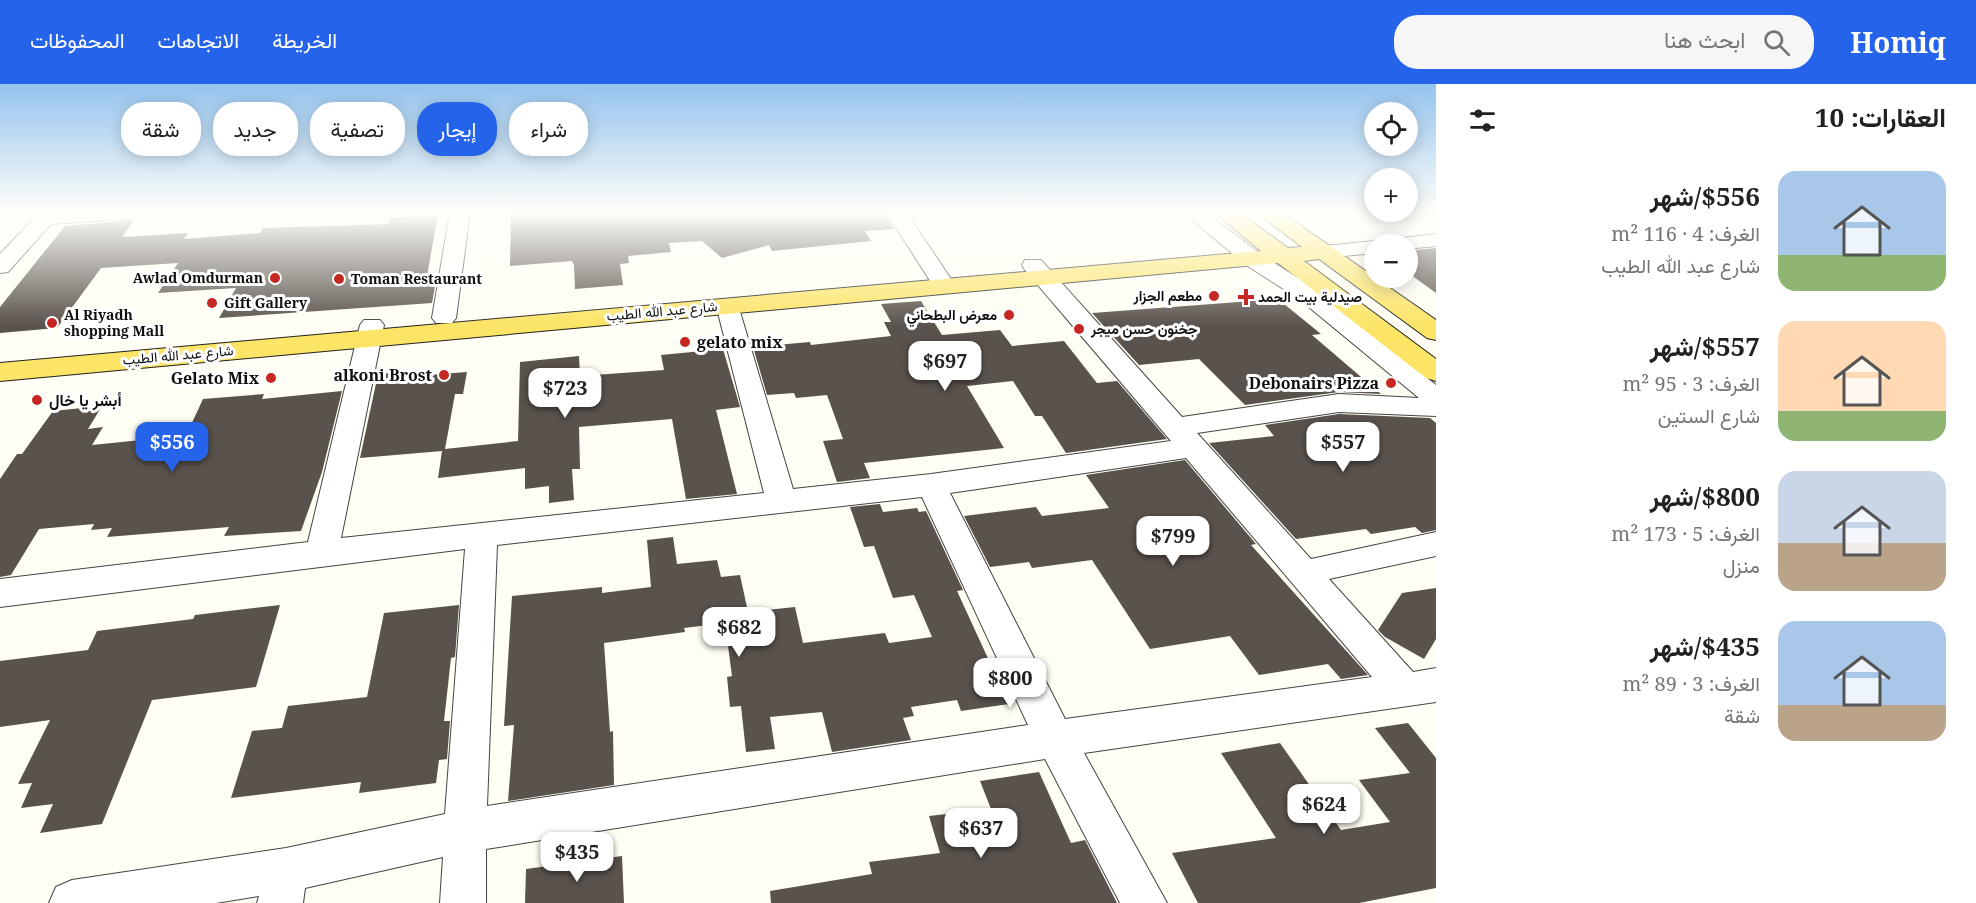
<!DOCTYPE html>
<html lang="ar">
<meta charset="utf-8">
<style>
body{margin:0;font-family:"Noto Serif",Vazirmatn,serif;background:#f6f6f6;color:#202124;direction:rtl;height:100vh;display:flex;flex-direction:column;font-size:22px;white-space:nowrap}
*{box-sizing:border-box;margin:0}
p{font-size:20px;color:#757577}
.icon{flex:none;width:33px;height:33px;fill:none;stroke:currentColor;stroke-width:2;stroke-linecap:round;stroke-linejoin:round}
.map{position:relative;flex:1;overflow:hidden;direction:ltr}
.drawer{display:flex;flex-direction:column;background:#fff;width:540px}
.drawer>*{flex:none}
.hud{position:absolute;left:18px;top:18px;width:570px;height:54px;direction:rtl;display:flex;gap:12px}
.fabs{position:absolute;left:1364px;top:18px;display:grid;gap:12px}
.fabs a{display:grid;place-items:center;width:54px;height:54px;border-radius:50%;background:#fff;box-shadow:0 3px 15px #0003;font-size:30px}
.price{position:absolute;translate:-50% -51px;padding:0 14px;border-radius:12px;background:#fff;color:#222;font-size:20px;line-height:39px;filter:drop-shadow(0 2px 3px #0008)}
.price::after{content:'';position:absolute;left:50%;top:36px;width:18px;height:14px;margin-left:-9px;background:inherit;clip-path:polygon(0 0,100% 0,50% 100%)}
.price.selected{background:#2563eb;color:#fff}
ul{padding:0;list-style:none}
li{display:flex;align-items:center;gap:18px;height:150px;padding:0 30px}
li span{display:grid;place-items:center;flex:none;width:168px;height:120px;border-radius:18px;color:#555}
li>.icon{margin-inline-start:auto}
span .icon{width:72px;height:72px;fill:#fffc;stroke-width:1}
li b{font-size:26px}
h2{display:flex;justify-content:space-between;align-items:center;height:72px;padding:0 30px;font-size:26px}
.pill{padding:0 21px;border-radius:24px;background:#fff;box-shadow:0 3px 15px #0003;font-size:21px;line-height:54px}
.pill.selected{background:#2563eb;color:#fff}
header{display:flex;align-items:center;gap:36px;box-sizing:border-box;height:84px;padding:0 30px;background:#2563eb;color:#fff}
header strong{font-size:28px}
nav{display:flex;gap:33px;margin-inline-start:auto;font-size:21px}
.search{width:420px;height:54px;background:#f6f6f6;display:flex;align-items:center;gap:15px;box-sizing:border-box;padding:0 21px;border-radius:24px;color:#757577;font-size:22px}
main{display:flex;flex:1;min-height:0}
.map>svg:first-child{display:block}
</style>
<header>
<strong>Homiq</strong>
<div class="search"><svg class="icon" aria-label="search" viewBox="0 0 24 24"><circle cx="10" cy="10" r="6"/><path d="M15 15l6 6"/></svg>ابحث هنا</div>
<nav><a>الخريطة</a><a>الاتجاهات</a><a>المحفوظات</a></nav>
</header>
<main>
<section class="drawer">
<h2>العقارات: 10<svg class="icon" aria-label="filters" viewBox="0 0 24 24"><path d="M4 7h16M4 17h16"/><circle cx="9" cy="7" r="2"/><circle cx="15" cy="17" r="2"/></svg></h2>
<ul>
<li><span style="background:linear-gradient(#a9c7e8 70%,#8fb573 0)"><svg class="icon" aria-label="home" viewBox="0 0 24 24"><path d="M3 11l9-7 9 7M6 9v11h12V9"/></svg></span><div><b>$556/شهر</b><p>الغرف: 4 · 116 m²</p><p>شارع عبد الله الطيب</p></div></li>
<li><span style="background:linear-gradient(#ffd9b3 75%,#8fb573 0)"><svg class="icon" aria-label="home" viewBox="0 0 24 24"><path d="M3 11l9-7 9 7M6 9v11h12V9"/></svg></span><div><b>$557/شهر</b><p>الغرف: 3 · 95 m²</p><p>شارع الستين</p></div></li>
<li><span style="background:linear-gradient(#c9d6e8 60%,#b9a48a 0)"><svg class="icon" aria-label="home" viewBox="0 0 24 24"><path d="M3 11l9-7 9 7M6 9v11h12V9"/></svg></span><div><b>$800/شهر</b><p>الغرف: 5 · 173 m²</p><p>منزل</p></div></li>
<li><span style="background:linear-gradient(#a9c7e8 70%,#b9a48a 0)"><svg class="icon" aria-label="home" viewBox="0 0 24 24"><path d="M3 11l9-7 9 7M6 9v11h12V9"/></svg></span><div><b>$435/شهر</b><p>الغرف: 3 · 89 m²</p><p>شقة</p></div></li>
</ul>
</section>
<div class="map">
<svg width="1436" height="819" viewBox="0 0 1436 819">
<rect width="100%" height="100%" fill="#fffef4"/>
<path fill="#5a524c" d="M 511,128 L 884,128 L 894,145 L 865,147 L 871,157 L 772,167 L 769,161 L 722,174 L 702,157 L 669,159 L 671,168 L 628,172 L 629,179 L 620,180 L 623,201 L 575,205 L 574,181 L 572,177 L 510,182 Z
M 438,130 L 427,192 L 437,191 L 432,219 L 219,234 L 236,204 L 158,209 L 178,179 L 101,184 L 57,244 L 0,249 L 0,223 L 65,142 L 134,136 L 122,153 L 188,149 L 184,155 L 260,149 L 263,144 L 388,140 L 390,134 Z
M 1436,164 L 1436,209 L 1407,188 L 1407,167 Z
M 1278,215 L 1321,250 L 1312,251 L 1319,257 L 1381,310 L 1339,308 L 1245,321 L 1199,275 L 1139,281 L 1092,229 Z
M 921,217 L 942,251 L 1000,246 L 1012,262 L 1064,257 L 1097,299 L 1117,297 L 1167,355 L 1066,369 L 1042,332 L 1035,332 L 1013,297 L 967,302 L 1004,364 L 864,379 L 870,394 L 837,398 L 823,357 L 843,355 L 827,311 L 796,314 L 794,309 L 767,311 L 753,263 L 810,258 L 811,261 L 891,252 L 884,238 L 891,238 L 881,220 Z
M 723,265 L 740,323 L 716,326 L 737,410 L 686,415 L 672,335 L 579,343 L 580,385 L 572,385 L 574,416 L 549,419 L 549,402 L 525,405 L 525,384 L 438,394 L 442,367 L 360,374 L 378,290 L 416,287 L 415,292 L 467,288 L 463,310 L 455,310 L 445,365 L 518,357 L 520,278 L 579,272 L 580,292 L 664,286 L 661,271 Z
M 342,307 L 322,388 L 301,447 L 224,452 L 229,443 L 107,453 L 112,444 L 91,446 L 94,440 L 39,445 L 11,491 L 0,493 L 0,395 L 17,370 L 22,370 L 53,327 L 102,322 L 88,345 L 103,343 L 92,361 L 181,352 L 185,344 L 190,343 L 203,315 L 264,310 L 262,315 Z
M 1339,330 L 1430,334 L 1436,339 L 1436,446 L 1422,449 L 1415,443 L 1371,450 L 1366,445 L 1296,455 L 1209,359 L 1274,352 L 1265,341 Z
M 1185,376 L 1256,460 L 1251,461 L 1368,591 L 1341,595 L 1328,580 L 1259,591 L 1230,552 L 1150,565 L 1092,476 L 1032,484 L 1029,478 L 990,483 L 964,432 L 1036,423 L 1042,432 L 1109,424 L 1086,391 Z
M 880,420 L 883,428 L 917,424 L 919,428 L 926,427 L 963,506 L 957,507 L 1009,620 L 961,627 L 957,616 L 911,623 L 914,632 L 903,634 L 911,656 L 832,668 L 822,628 L 770,633 L 775,665 L 746,668 L 741,622 L 730,623 L 727,593 L 732,592 L 725,539 L 684,544 L 685,548 L 604,559 L 610,648 L 613,647 L 614,701 L 508,717 L 514,641 L 504,642 L 512,512 L 602,503 L 602,509 L 651,503 L 647,456 L 673,453 L 677,480 L 717,476 L 721,493 L 740,491 L 748,528 L 795,523 L 803,559 L 885,549 L 889,559 L 932,553 L 914,511 L 893,514 L 874,462 L 864,463 L 850,423 Z
M 1436,504 L 1436,555 L 1424,575 L 1385,553 L 1378,546 L 1402,509 Z
M 280,521 L 256,603 L 152,616 L 102,740 L 40,749 L 53,720 L 21,724 L 32,699 L 18,700 L 50,636 L 0,643 L 0,577 L 88,566 L 97,547 L 193,535 L 195,531 Z
M 459,521 L 455,573 L 451,574 L 444,637 L 450,637 L 447,675 L 439,676 L 436,699 L 359,709 L 361,698 L 231,714 L 252,647 L 282,644 L 288,622 L 367,613 L 384,529 Z
M 1408,639 L 1436,674 L 1436,804 L 1359,819 L 1198,819 L 1172,769 L 1276,754 L 1221,669 L 1280,659 L 1341,746 L 1390,738 L 1359,696 L 1410,689 L 1375,644 Z
M 1039,688 L 1071,759 L 1085,756 L 1117,819 L 771,819 L 770,807 L 872,790 L 869,778 L 940,769 L 929,732 L 991,725 L 980,697 Z
M 622,772 L 624,819 L 525,819 L 526,785 Z"/>
<g fill="none" stroke-linecap="round" stroke-linejoin="round">
<g stroke="#434343" stroke-width="2">
<path id="minor" d="M 40,128 L 147,128 L 137,134 L 51,140 L 8,188 L 0,189 L 0,170 Z
M 450,128 L 470,128 L 456,234 L 452,239 L 436,239 L 432,234 Z
M 886,128 L 906,128 L 955,201 L 952,206 L 936,206 Z
M 1183,128 L 1205,128 L 1262,171 L 1315,205 L 1436,301 L 1436,332 L 1339,328 L 1197,349 L 1311,475 L 1436,448 L 1436,472 L 1329,495 L 1413,588 L 1436,584 L 1436,618 L 1084,669 L 1167,819 L 1120,819 L 1045,675 L 486,765 L 486,819 L 440,819 L 443,773 L 305,804 L 303,819 L 257,819 L 259,812 L 216,819 L 49,819 L 56,803 L 72,796 L 286,764 L 445,730 L 465,465 L 0,523 L 0,495 L 308,458 L 360,241 L 364,236 L 380,236 L 384,241 L 341,454 L 764,409 L 716,221 L 719,216 L 735,216 L 738,221 L 793,405 L 931,390 L 1171,357 L 1025,186 L 1022,181 L 1025,176 L 1041,176 L 1182,333 L 1339,310 L 1419,314 L 1299,215 L 1246,181 ZM 1186,374 L 1372,593 L 1065,635 L 950,409 ZM 922,413 L 1028,641 L 487,722 L 497,461 Z
M 1436,150 L 1436,162 L 1407,165 L 1407,160 L 1384,160 L 1387,156 Z
M 1374,157 L 1383,160 L 1374,160 L 1374,169 L 1324,174 L 1317,172 L 1313,168 L 1317,164 L 1324,162 Z"/>
</g>
<g stroke="#212121" stroke-width="2">
<path id="major" d="M 1214,128 L 1238,128 L 1288,164 L 1302,163 L 1256,128 L 1281,128 L 1436,236 L 1436,256 L 1427,254 L 1319,175 L 1304,177 L 1436,275 L 1436,297 L 1426,294 L 1278,179 L 0,297 L 0,279 L 1261,167 Z"/>
</g>
<use href="#minor" fill="#fff" fill-rule="evenodd"/>
<use href="#major" fill="#fce466" fill-rule="evenodd"/>
</g>
<linearGradient id="sky" x2="0" y2="1"><stop stop-color="#94c3ee"/><stop offset="0.53" stop-color="#fffffa"/><stop offset="1" stop-color="#fffffa" stop-opacity="0"/></linearGradient>
<rect width="1436" height="242" fill="url(#sky)"/>
<g fill="#c62722" stroke="#fff" stroke-width="2">
<circle cx="275" cy="194" r="6"/>
<circle cx="339" cy="195" r="6"/>
<circle cx="1214" cy="212" r="6"/>
<path d="M1243 204h6v6h6v6h-6v6h-6v-6h-6v-6h6z"/>
<circle cx="212" cy="219" r="6"/>
<circle cx="1009" cy="231" r="6"/>
<circle cx="52" cy="239" r="6"/>
<circle cx="1079" cy="245" r="6"/>
<circle cx="685" cy="258" r="6"/>
<circle cx="444" cy="291" r="6"/>
<circle cx="271" cy="294" r="6"/>
<circle cx="1391" cy="299" r="6"/>
<circle cx="37" cy="316" r="6"/>
</g>
<g text-anchor="middle" stroke-width="6" stroke-linejoin="round" paint-order="stroke">
<g font-size="14" font-weight="bold" fill="#101010" stroke="#fff" text-anchor="start">
<text x="263" y="199" text-anchor="end">Awlad Omdurman</text>
<text x="351" y="200">Toman Restaurant</text>
<text x="1202" y="217" text-anchor="end">مطعم الجزار</text>
<text x="1258" y="218">صيدلية بيت الحمد</text>
<text x="224" y="224">Gift Gallery</text>
<text x="64" y="236">Al Riyadh<tspan x="64" dy="16">shopping Mall</tspan></text>
<text x="997" y="236" text-anchor="end">معرض البطحاني</text>
<text x="1091" y="250">جخنون حسن ميجر</text>
</g>
<g font-size="14" fill="#101010" stroke="#fff">
<text transform="translate(662 227) rotate(-5)" y="5">شارع عبد الله الطيب</text>
<text transform="translate(178 271) rotate(-5)" y="5">شارع عبد الله الطيب</text>
</g>
<g font-size="16" font-weight="bold" fill="#101010" stroke="#fff" text-anchor="end">
<text x="697" y="264" text-anchor="start">gelato mix</text>
<text x="432" y="297">alkoni Brost</text>
<text x="259" y="300">Gelato Mix</text>
<text x="1379" y="305">Debonairs Pizza</text>
<text x="49" y="322" text-anchor="start">أبشر يا خال</text>
</g>
</g>
</svg>
<div class="fabs">
<a><svg class="icon" aria-label="locate" viewBox="0 0 24 24"><circle cx="12" cy="12" r="6"/><path d="M12 2v4M12 18v4M2 12h4M18 12h4"/></svg></a>
<a>+</a>
<a>−</a>
</div>
<b class="price" style="left:945px;top:308px">$697</b>
<b class="price" style="left:565px;top:335px">$723</b>
<b class="price selected" style="left:172px;top:389px">$556</b>
<b class="price" style="left:1343px;top:389px">$557</b>
<b class="price" style="left:1173px;top:483px">$799</b>
<b class="price" style="left:739px;top:574px">$682</b>
<b class="price" style="left:1010px;top:625px">$800</b>
<b class="price" style="left:1324px;top:751px">$624</b>
<b class="price" style="left:981px;top:775px">$637</b>
<b class="price" style="left:577px;top:799px">$435</b>
<div class="hud">
<a class="pill">شراء</a>
<a class="pill selected">إيجار</a>
<a class="pill">تصفية</a>
<a class="pill">جديد</a>
<a class="pill">شقة</a>
</div>
</div>
</main>
